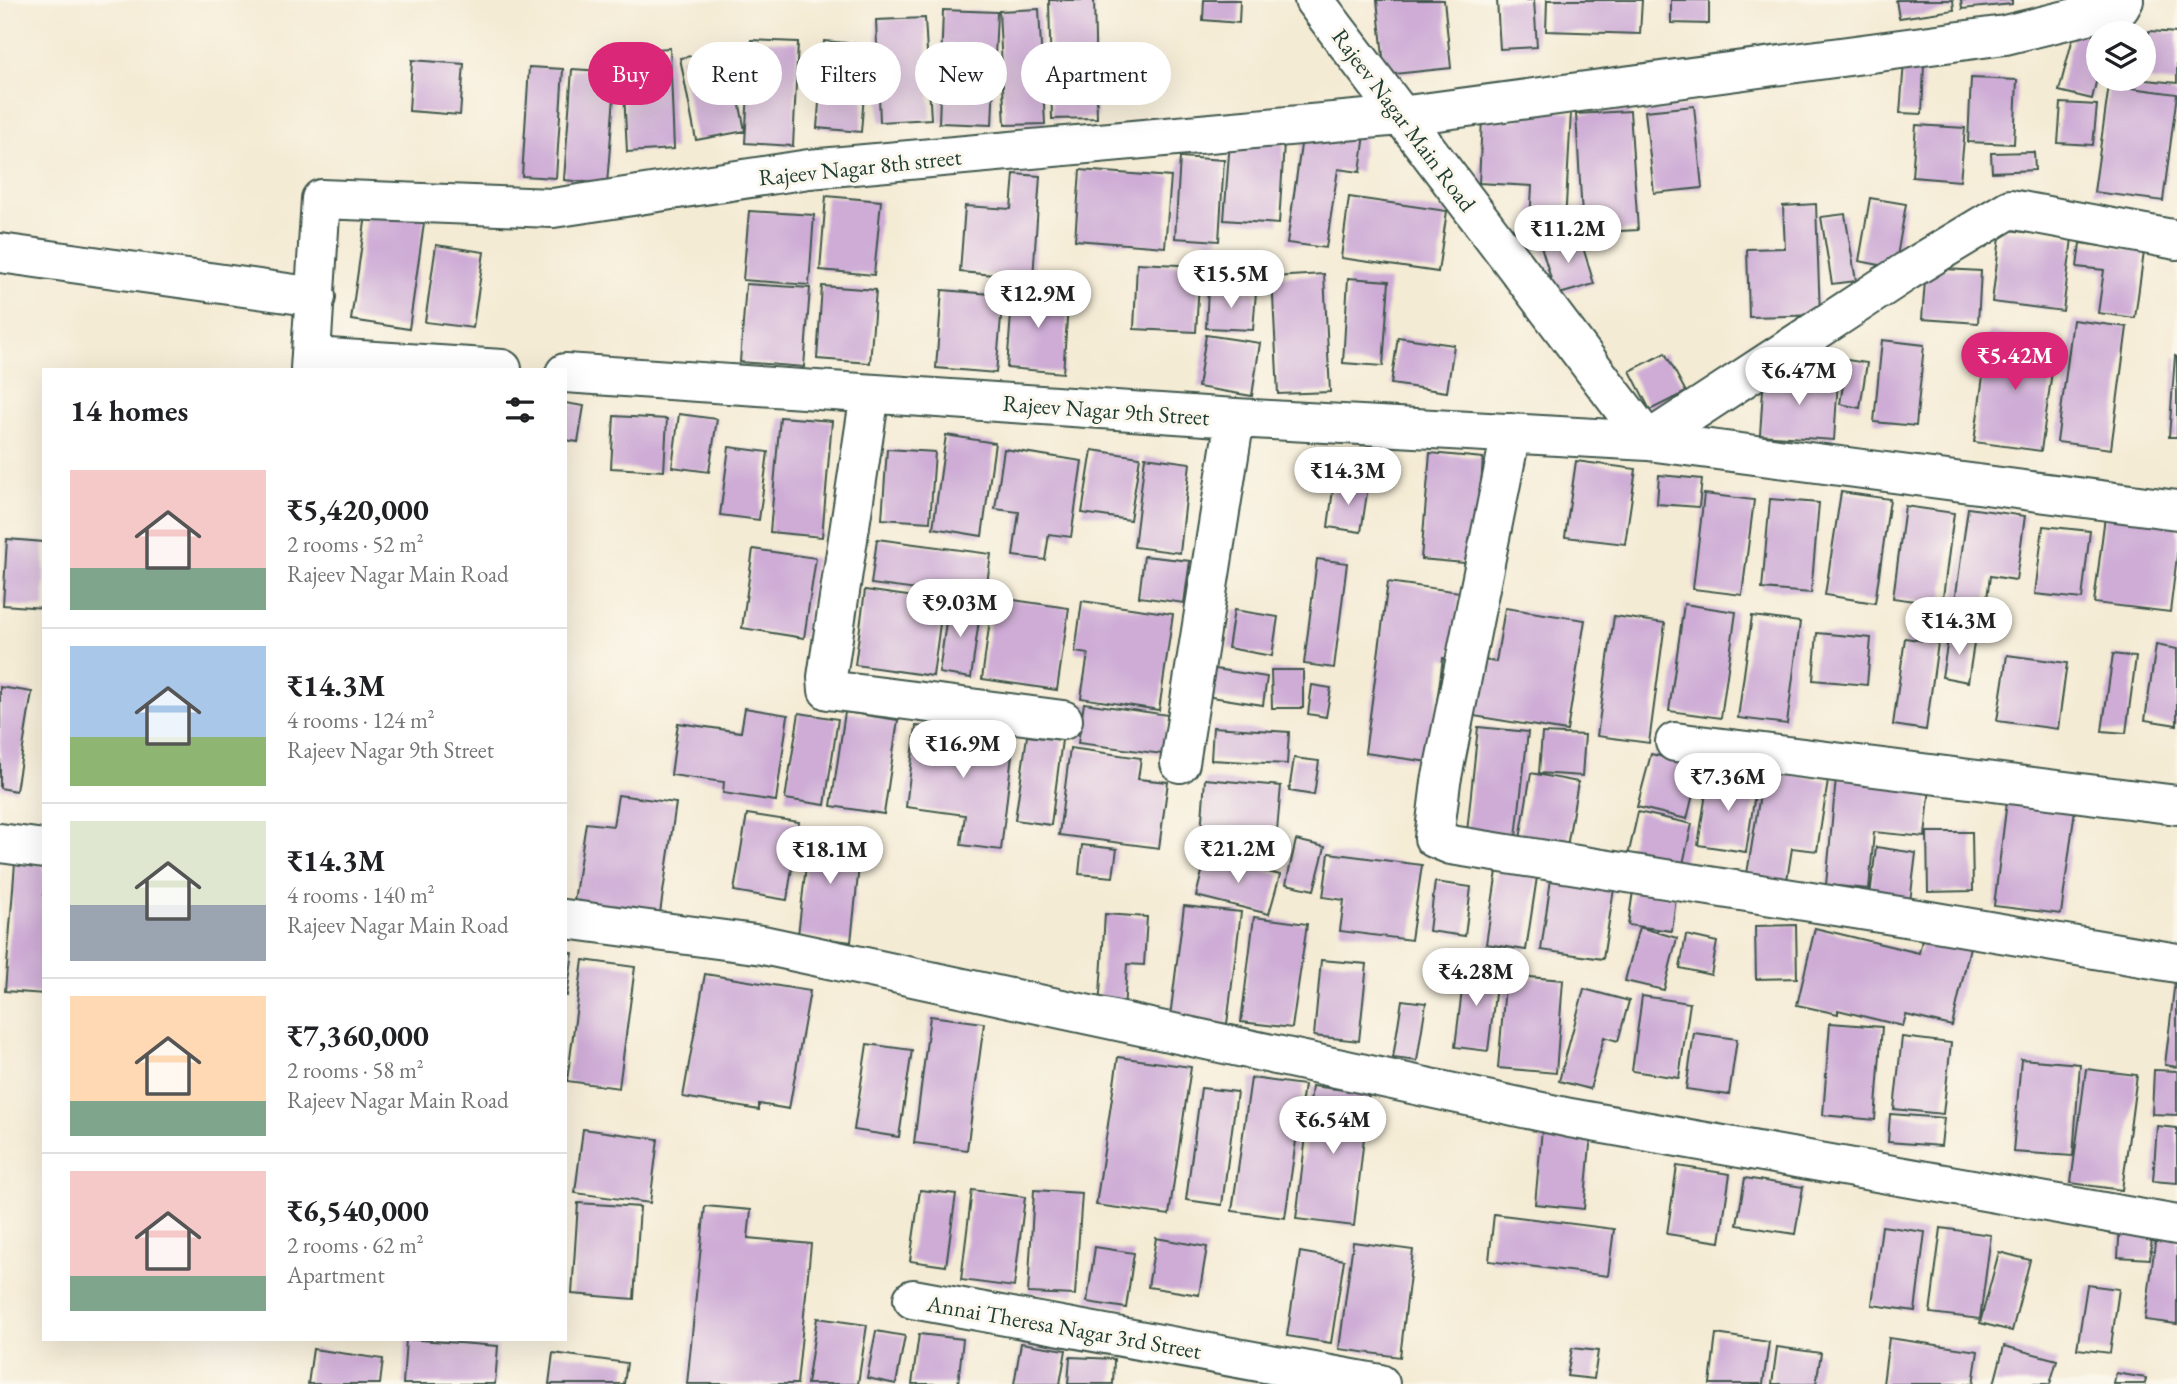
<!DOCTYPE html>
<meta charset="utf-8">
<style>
body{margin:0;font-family:"EB Garamond",serif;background:#f6f6f6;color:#202124;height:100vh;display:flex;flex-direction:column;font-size:26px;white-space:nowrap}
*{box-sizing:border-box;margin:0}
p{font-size:23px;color:#757577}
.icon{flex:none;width:38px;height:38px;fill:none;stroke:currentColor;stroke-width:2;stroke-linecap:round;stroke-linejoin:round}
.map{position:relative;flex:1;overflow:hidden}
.side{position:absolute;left:42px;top:368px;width:525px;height:973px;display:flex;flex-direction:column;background:#fff;border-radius:0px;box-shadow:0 7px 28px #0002}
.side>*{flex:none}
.guide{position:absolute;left:588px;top:42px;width:665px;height:63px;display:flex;gap:14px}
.fabs{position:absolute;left:2086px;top:21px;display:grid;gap:14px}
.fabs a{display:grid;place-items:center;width:70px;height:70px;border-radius:50%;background:#fff;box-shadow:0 7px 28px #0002;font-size:35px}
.price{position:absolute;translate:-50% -60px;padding:0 16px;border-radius:24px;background:#fff;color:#222;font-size:23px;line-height:46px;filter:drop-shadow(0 2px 4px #0008)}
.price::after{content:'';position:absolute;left:50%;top:42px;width:21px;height:16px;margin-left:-10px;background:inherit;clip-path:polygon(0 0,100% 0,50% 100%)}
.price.active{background:#db2777;color:#fff}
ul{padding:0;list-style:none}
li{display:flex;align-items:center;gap:21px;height:175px;padding:0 28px}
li+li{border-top:2px solid #e0e0e0}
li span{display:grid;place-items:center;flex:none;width:196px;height:140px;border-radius:0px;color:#555}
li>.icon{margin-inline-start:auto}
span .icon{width:84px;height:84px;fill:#fffc;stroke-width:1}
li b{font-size:30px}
h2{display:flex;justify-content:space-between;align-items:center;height:84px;padding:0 28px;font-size:30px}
.pill{padding:0 24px;border-radius:32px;background:#fff;box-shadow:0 7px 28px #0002;font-size:24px;line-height:63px}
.pill.active{background:#db2777;color:#fff}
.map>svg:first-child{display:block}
</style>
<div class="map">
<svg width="2177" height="1384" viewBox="0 0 2177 1384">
<rect width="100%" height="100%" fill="#fbf7ec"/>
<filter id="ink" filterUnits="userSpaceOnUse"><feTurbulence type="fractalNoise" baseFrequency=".0143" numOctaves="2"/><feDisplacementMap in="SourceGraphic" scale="14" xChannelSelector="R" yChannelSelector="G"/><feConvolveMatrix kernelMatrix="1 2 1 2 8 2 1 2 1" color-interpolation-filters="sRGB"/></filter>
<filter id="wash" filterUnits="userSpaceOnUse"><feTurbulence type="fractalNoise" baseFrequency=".00686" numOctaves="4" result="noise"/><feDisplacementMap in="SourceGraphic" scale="28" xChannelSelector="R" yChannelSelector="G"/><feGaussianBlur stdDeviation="1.57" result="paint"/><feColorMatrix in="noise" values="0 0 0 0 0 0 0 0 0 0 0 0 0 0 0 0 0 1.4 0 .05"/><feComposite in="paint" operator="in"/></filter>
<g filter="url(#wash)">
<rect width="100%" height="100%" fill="#f4ebd4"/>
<g id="blocks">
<path fill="#ceacd6" d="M 1049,0 L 1094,0 L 1097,118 L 1052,119 Z
M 1204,0 L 1240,0 L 1239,23 L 1203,20 Z
M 1377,0 L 1444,0 L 1451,68 L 1385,75 Z
M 1497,0 L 1534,0 L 1537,47 L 1500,49 Z
M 1547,0 L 1642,0 L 1640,34 L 1546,31 Z
M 1671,0 L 1709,0 L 1709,24 L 1671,23 Z
M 1896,0 L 1953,0 L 1954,10 L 1899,18 Z
M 1961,0 L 2012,0 L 2012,4 L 1962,9 Z
M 1039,9 L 1045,124 L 1005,125 L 999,11 Z
M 943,10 L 997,12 L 992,125 L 939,123 Z
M 925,18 L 931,119 L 880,122 L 876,20 Z
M 2076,26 L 2098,31 L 2098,74 L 2092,99 L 2059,91 Z
M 2149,31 L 2177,33 L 2177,83 L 2146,80 Z
M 751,40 L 798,42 L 793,146 L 745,143 Z
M 824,41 L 868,45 L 861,132 L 817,128 Z
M 670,48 L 674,149 L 627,152 L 622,51 Z
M 729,49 L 745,131 L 696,140 L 680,58 Z
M 412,60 L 464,64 L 460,115 L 409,111 Z
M 1904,62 L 1924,64 L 1922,114 L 1900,113 Z
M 529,67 L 563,69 L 556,178 L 522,176 Z
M 572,69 L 616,72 L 607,184 L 564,180 Z
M 1971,78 L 2017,80 L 2014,144 L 1968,142 Z
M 2109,85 L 2177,94 L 2163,201 L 2094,192 Z
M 2061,103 L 2097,105 L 2093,145 L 2058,143 Z
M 1694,106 L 1702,188 L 1654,193 L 1645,111 Z
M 1519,109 L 1571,112 L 1565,224 L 1530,221 L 1532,186 L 1479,183 L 1482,119 L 1518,120 Z
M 1630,111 L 1638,230 L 1583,233 L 1576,114 Z
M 1304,124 L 1365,134 L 1360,172 L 1338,169 L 1326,248 L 1287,243 Z
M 1916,125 L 1965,128 L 1960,181 L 1912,177 Z
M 1230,140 L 1284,143 L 1279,224 L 1224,220 Z
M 2034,152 L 2035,170 L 1992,172 L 1991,153 Z
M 1180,157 L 1224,160 L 1219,241 L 1175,238 Z
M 1080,170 L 1171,177 L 1165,247 L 1075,240 Z
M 1014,174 L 1040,176 L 1033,278 L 960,272 L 965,206 L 1011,209 Z
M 826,196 L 881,201 L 874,275 L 820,270 Z
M 1349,197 L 1447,211 L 1438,272 L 1341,258 Z
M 1870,198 L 1906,204 L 1895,268 L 1859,261 Z
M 1816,204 L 1820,315 L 1749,317 L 1747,249 L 1785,248 L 1783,206 Z
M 367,208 L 425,216 L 409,329 L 351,320 Z
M 749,211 L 814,215 L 809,285 L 743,280 Z
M 1845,214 L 1856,281 L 1832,284 L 1821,217 Z
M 2001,229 L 2072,238 L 2063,311 L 1992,302 Z
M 1579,234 L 1594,284 L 1556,295 L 1541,246 Z
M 2080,243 L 2144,252 L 2135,318 L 2098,313 L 2104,270 L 2077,267 Z
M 436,245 L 484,252 L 473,328 L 425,322 Z
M 1137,263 L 1200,266 L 1196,332 L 1134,329 Z
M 1926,268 L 1981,271 L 1978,323 L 1922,319 Z
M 1324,274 L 1330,392 L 1278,394 L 1272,277 Z
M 1348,278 L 1389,281 L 1383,366 L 1343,363 Z
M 746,284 L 810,288 L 804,367 L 740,362 Z
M 822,286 L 876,290 L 870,363 L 817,359 Z
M 1013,287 L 1069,292 L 1063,373 L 1007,368 Z
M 1208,289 L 1256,292 L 1253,330 L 1206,328 Z
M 942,290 L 1003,295 L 996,373 L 936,368 Z
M 2073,320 L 2127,327 L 2111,449 L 2057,442 Z
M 1989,332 L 2056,342 L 2041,451 L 1974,442 Z
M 1206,335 L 1260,343 L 1252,396 L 1198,387 Z
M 1398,337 L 1454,345 L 1447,392 L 1391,384 Z
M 1882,340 L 1924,345 L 1916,426 L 1874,422 Z
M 1665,353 L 1686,392 L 1650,410 L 1630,371 Z
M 2175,356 L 2177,357 L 2177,437 L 2169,437 Z
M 1847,360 L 1867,363 L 1860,408 L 1840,404 Z
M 1764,375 L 1838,380 L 1834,440 L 1760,435 Z
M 565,403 L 584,406 L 578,442 L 565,440 Z
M 679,414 L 717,419 L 709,472 L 672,467 Z
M 614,416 L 667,419 L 664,471 L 611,468 Z
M 780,417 L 832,421 L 822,537 L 770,532 Z
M 946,435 L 995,443 L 982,536 L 933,528 Z
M 729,447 L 768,452 L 759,520 L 720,515 Z
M 887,449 L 935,452 L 930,522 L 882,519 Z
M 1004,449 L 1082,461 L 1071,537 L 1049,534 L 1045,560 L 1013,556 L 1019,512 L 995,509 Z
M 1092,450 L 1140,457 L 1130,520 L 1082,513 Z
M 1430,453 L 1483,458 L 1475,564 L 1421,559 Z
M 1145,457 L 1190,463 L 1180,553 L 1134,547 Z
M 1576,461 L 1636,469 L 1625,544 L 1565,537 Z
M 1659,475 L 1702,479 L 1699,507 L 1657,504 Z
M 1334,482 L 1368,487 L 1361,532 L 1328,527 Z
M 1841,492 L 1890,499 L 1875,603 L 1825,595 Z
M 1704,494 L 1754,500 L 1742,595 L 1693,589 Z
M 1770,499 L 1819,503 L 1811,593 L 1762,589 Z
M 1905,506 L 1954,513 L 1942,605 L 1893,598 Z
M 1968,508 L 2025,516 L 2016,580 L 1990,576 L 1986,606 L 1955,601 Z
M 2106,508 L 2177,517 L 2177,556 L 2170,612 L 2094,603 Z
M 2043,526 L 2090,531 L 2082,599 L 2035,594 Z
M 7,539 L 44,542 L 44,608 L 3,605 Z
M 877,539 L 991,554 L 985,599 L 871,584 Z
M 753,549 L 816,558 L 804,638 L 742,628 Z
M 1144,556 L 1190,561 L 1184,603 L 1139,597 Z
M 1317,559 L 1347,563 L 1334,668 L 1304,664 Z
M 1388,582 L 1460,592 L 1451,660 L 1443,658 L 1429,762 L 1365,753 Z
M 865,590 L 943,601 L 933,676 L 855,665 Z
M 993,597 L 1069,608 L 1057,690 L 982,679 Z
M 949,600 L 981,605 L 971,678 L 939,673 Z
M 1082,601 L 1173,614 L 1159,710 L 1081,698 L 1088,654 L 1075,652 Z
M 1684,604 L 1736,612 L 1721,718 L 1669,711 Z
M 1505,608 L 1585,620 L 1567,731 L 1474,716 L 1483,660 L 1496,662 Z
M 1234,610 L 1278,617 L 1272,656 L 1228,648 Z
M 1614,616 L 1665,623 L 1649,743 L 1597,736 Z
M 1752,616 L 1800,622 L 1787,724 L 1738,718 Z
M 1817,633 L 1871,638 L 1867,685 L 1813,680 Z
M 1949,633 L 1975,637 L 1968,682 L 1942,677 Z
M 1905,638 L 1938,643 L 1926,730 L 1893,725 Z
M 2156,645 L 2177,649 L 2177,725 L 2145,720 Z
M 2113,654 L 2136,657 L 2126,733 L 2102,731 Z
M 2007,655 L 2067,663 L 2058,729 L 1997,721 Z
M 1209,668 L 1267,677 L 1263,705 L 1205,696 Z
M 1271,670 L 1303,670 L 1303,708 L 1272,708 Z
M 1312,685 L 1331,688 L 1326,717 L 1308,714 Z
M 0,687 L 32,692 L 16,791 L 0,788 Z
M 1084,703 L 1168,715 L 1162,754 L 1078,743 Z
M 745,708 L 788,715 L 776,801 L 723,793 L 724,782 L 671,775 L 678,723 L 741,732 Z
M 845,712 L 898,720 L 884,814 L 831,806 Z
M 799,713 L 838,719 L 825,805 L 785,799 Z
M 916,726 L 1014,737 L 1001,850 L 961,845 L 965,815 L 906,807 Z
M 1213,727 L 1289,732 L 1287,764 L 1211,760 Z
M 1478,727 L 1528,732 L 1516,837 L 1467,832 Z
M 1542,733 L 1585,735 L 1582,776 L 1539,773 Z
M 1027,736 L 1062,740 L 1051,825 L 1015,820 Z
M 1070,748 L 1141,758 L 1138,779 L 1168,782 L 1159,848 L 1059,835 Z
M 1651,754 L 1700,766 L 1687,819 L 1637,807 Z
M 1294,758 L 1319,761 L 1314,795 L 1289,791 Z
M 1764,770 L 1828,781 L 1817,851 L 1792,848 L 1785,893 L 1745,886 Z
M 1531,773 L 1578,782 L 1567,847 L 1520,839 Z
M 1709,774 L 1757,781 L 1746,852 L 1698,845 Z
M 1836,778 L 1930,786 L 1925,837 L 1874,832 L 1869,889 L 1826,885 Z
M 1205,779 L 1281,786 L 1275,853 L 1200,847 Z
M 2008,793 L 2076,802 L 2061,914 L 1994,906 Z
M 618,795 L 676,803 L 660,913 L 574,901 L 586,823 L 613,826 Z
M 1638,812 L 1692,824 L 1680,877 L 1626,865 Z
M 747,814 L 799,822 L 787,900 L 734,891 Z
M 810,831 L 862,837 L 851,942 L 798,935 Z
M 1927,832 L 1972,832 L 1973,891 L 1928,892 Z
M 1296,840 L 1325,847 L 1314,890 L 1286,884 Z
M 1082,845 L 1117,849 L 1113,877 L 1079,874 Z
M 1876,847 L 1916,853 L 1910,902 L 1870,896 Z
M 1329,853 L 1422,865 L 1411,940 L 1340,931 L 1344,900 L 1323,897 Z
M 1206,856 L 1280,875 L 1269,914 L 1196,896 Z
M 15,863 L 44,865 L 44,994 L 5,991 Z
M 1497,871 L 1537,877 L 1526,950 L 1486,944 Z
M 1551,879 L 1614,889 L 1603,959 L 1541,950 Z
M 1435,882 L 1471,887 L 1465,936 L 1429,931 Z
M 1633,891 L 1676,897 L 1672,931 L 1628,925 Z
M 1184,906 L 1241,912 L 1227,1024 L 1170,1017 Z
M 1105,914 L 1147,917 L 1144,965 L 1127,964 L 1124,1011 L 1099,1010 Z
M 1254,917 L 1307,924 L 1292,1028 L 1241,1022 Z
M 1796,925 L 1797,978 L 1756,979 L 1755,926 Z
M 1639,927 L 1677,938 L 1664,990 L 1625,981 Z
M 1925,927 L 1972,938 L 1952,1026 L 1906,1015 L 1903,1026 L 1838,1010 L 1838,1014 L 1797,1005 L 1815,928 L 1919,953 Z
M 1686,935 L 1717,942 L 1711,975 L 1680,968 Z
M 565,952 L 573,953 L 567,996 L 565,995 Z
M 583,960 L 635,967 L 619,1088 L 567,1081 Z
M 1321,960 L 1367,964 L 1359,1041 L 1314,1036 Z
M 1465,966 L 1498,970 L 1488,1051 L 1455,1047 Z
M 705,974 L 810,991 L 789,1109 L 759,1104 L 759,1110 L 683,1097 Z
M 1506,975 L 1563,980 L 1556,1073 L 1498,1068 Z
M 2175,981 L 2177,982 L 2177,1067 L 2165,1065 Z
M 1584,989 L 1629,1001 L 1618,1041 L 1604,1037 L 1590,1089 L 1559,1081 Z
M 1642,996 L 1690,1003 L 1679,1078 L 1632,1071 Z
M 1402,1000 L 1426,1003 L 1417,1061 L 1393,1058 Z
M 930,1016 L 984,1023 L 967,1150 L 914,1143 Z
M 1830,1023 L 1882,1027 L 1875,1120 L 1823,1115 Z
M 1694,1033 L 1737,1039 L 1729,1095 L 1686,1089 Z
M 1902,1037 L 1951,1043 L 1943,1114 L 1894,1109 Z
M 867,1044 L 912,1050 L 899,1137 L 854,1130 Z
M 1118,1057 L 1191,1067 L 1169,1215 L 1096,1205 Z
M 2021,1059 L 2080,1064 L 2073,1156 L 2013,1152 Z
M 2086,1069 L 2137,1075 L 2122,1190 L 2071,1183 Z
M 2154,1070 L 2177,1071 L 2177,1115 L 2152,1114 Z
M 1251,1078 L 1304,1085 L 1285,1218 L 1232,1211 Z
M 1312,1086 L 1369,1093 L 1354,1226 L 1296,1219 Z
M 1201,1088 L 1237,1092 L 1222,1205 L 1186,1200 Z
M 1890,1114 L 1944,1118 L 1941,1146 L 1888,1142 Z
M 2157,1126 L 2177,1128 L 2177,1183 L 2153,1181 Z
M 583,1129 L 658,1139 L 650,1203 L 575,1193 Z
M 1542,1129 L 1591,1134 L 1584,1209 L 1535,1204 Z
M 1677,1166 L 1730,1174 L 1720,1242 L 1667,1234 Z
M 1745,1178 L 1803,1187 L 1795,1234 L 1737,1225 Z
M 920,1190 L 956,1194 L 946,1266 L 910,1261 Z
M 972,1190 L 1025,1197 L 1014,1287 L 961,1280 Z
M 1034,1190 L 1082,1193 L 1075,1295 L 1028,1293 Z
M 578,1203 L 640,1207 L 634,1299 L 572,1294 Z
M 705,1206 L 751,1210 L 748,1238 L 811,1244 L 797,1384 L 687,1384 Z
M 1494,1214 L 1614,1229 L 1608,1276 L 1489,1261 Z
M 2120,1223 L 2153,1225 L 2150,1259 L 2118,1257 Z
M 1882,1226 L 1925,1232 L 1915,1311 L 1872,1305 Z
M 1941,1228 L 1991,1235 L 1980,1319 L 1930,1313 Z
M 2157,1228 L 2177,1230 L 2177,1324 L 2145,1320 Z
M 1156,1238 L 1207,1247 L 1199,1295 L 1148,1287 Z
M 1353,1242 L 1413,1250 L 1400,1357 L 1339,1349 Z
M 1095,1247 L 1134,1253 L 1126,1308 L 1087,1302 Z
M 1300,1252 L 1344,1260 L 1331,1343 L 1287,1336 Z
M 1999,1252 L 2030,1260 L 2012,1331 L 1980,1323 Z
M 2087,1285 L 2119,1289 L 2110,1353 L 2077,1349 Z
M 817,1318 L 867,1325 L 858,1384 L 807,1384 Z
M 876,1331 L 905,1336 L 896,1384 L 867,1378 Z
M 919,1334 L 963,1339 L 958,1384 L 912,1384 Z
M 1716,1334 L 1769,1342 L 1763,1384 L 1710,1384 Z
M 1889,1338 L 1978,1351 L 1973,1384 L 1883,1384 Z
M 406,1339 L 498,1346 L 495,1384 L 403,1384 Z
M 1021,1343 L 1066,1350 L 1060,1384 L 1014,1384 Z
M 2004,1346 L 2057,1360 L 2050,1384 L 1994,1384 Z
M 1777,1347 L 1821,1353 L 1816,1384 L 1772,1384 Z
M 1572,1348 L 1598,1351 L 1594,1379 L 1567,1376 Z
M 313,1349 L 383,1359 L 380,1384 L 308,1384 Z
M 553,1353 L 627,1363 L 624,1384 L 549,1384 Z
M 1070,1357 L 1114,1359 L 1113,1384 L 1068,1384 Z
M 2116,1373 L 2146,1378 L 2145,1384 L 2114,1384 Z"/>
</g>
</g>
<g filter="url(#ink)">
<use href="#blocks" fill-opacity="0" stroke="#3f574c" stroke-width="2"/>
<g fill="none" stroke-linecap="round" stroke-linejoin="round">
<g stroke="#3f574c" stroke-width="42">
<path id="street" d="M 1314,0 L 1648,441
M 0,253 L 316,297
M 312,357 L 502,369
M 310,369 L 321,199 L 553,208 L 809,169 L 1400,116 L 2005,35 L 2120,7 L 2124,0
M 565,373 L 1235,418 L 1648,441 L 2177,510
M 870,394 L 827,677 L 828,690 L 1063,720
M 1511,433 L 1441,782 L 1434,838 L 1451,845 L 1924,920 L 2177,963
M 1648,441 L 1907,271 L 2010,209 L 2177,240
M 1675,742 L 2177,805
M 1180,763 L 1235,418
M 913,1299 L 1380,1384"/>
</g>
<g stroke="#3f574c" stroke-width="42">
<path id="secondary" d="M 0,843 L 44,849
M 565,919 L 763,945 L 1570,1118 L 2177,1225"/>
</g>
<use href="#street" stroke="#fff" stroke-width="38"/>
<use href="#secondary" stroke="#fff" stroke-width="38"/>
</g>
</g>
<g text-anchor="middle" stroke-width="6" stroke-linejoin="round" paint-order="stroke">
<g font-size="23" fill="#1f3d34" stroke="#fbf7ec">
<text transform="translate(1404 120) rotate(53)" y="8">Rajeev Nagar Main Road</text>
<text transform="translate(860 167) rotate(-6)" y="8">Rajeev Nagar 8th street</text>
<text transform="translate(1106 410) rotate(4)" y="8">Rajeev Nagar 9th Street</text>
<text transform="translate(1064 1327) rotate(10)" y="8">Annai Theresa Nagar 3rd Street</text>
</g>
</g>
</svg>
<div class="fabs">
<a><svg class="icon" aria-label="layers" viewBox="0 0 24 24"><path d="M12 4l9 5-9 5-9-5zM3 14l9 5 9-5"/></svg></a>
</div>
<b class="price" style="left:1568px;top:265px">₹11.2M</b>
<b class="price" style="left:1231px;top:310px">₹15.5M</b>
<b class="price" style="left:1038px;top:330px">₹12.9M</b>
<b class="price active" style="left:2015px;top:392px">₹5.42M</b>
<b class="price" style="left:1799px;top:407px">₹6.47M</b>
<b class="price" style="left:1348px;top:507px">₹14.3M</b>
<b class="price" style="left:960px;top:639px">₹9.03M</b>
<b class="price" style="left:1959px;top:657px">₹14.3M</b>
<b class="price" style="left:963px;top:780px">₹16.9M</b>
<b class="price" style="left:1728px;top:813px">₹7.36M</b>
<b class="price" style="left:1238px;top:885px">₹21.2M</b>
<b class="price" style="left:830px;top:886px">₹18.1M</b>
<b class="price" style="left:1476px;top:1008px">₹4.28M</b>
<b class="price" style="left:1333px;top:1156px">₹6.54M</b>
<div class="guide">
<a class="pill active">Buy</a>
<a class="pill">Rent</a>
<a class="pill">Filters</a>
<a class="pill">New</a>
<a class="pill">Apartment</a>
</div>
<section class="side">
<h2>14 homes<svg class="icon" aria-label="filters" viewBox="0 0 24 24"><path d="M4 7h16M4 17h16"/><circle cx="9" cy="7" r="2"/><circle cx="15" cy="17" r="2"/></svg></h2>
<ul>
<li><span style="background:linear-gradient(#f6c9c9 70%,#7fa58c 0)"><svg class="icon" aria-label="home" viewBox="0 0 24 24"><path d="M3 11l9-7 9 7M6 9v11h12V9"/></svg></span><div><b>₹5,420,000</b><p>2 rooms · 52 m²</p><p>Rajeev Nagar Main Road</p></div></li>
<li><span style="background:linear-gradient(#a9c7e8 65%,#8fb573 0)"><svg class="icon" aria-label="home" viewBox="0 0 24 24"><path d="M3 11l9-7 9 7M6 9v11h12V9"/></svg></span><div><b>₹14.3M</b><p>4 rooms · 124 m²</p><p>Rajeev Nagar 9th Street</p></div></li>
<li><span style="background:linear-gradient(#dfe7d0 60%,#9aa5b1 0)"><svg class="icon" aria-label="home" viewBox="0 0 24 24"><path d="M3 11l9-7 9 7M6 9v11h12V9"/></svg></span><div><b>₹14.3M</b><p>4 rooms · 140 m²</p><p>Rajeev Nagar Main Road</p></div></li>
<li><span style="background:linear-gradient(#ffd9b3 75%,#7fa58c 0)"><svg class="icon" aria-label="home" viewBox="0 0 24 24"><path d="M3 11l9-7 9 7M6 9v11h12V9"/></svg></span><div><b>₹7,360,000</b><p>2 rooms · 58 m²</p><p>Rajeev Nagar Main Road</p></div></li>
<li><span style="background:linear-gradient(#f6c9c9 75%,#7fa58c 0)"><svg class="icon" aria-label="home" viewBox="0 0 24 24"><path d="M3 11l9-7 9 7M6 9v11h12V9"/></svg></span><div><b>₹6,540,000</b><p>2 rooms · 62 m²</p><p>Apartment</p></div></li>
</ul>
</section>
</div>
